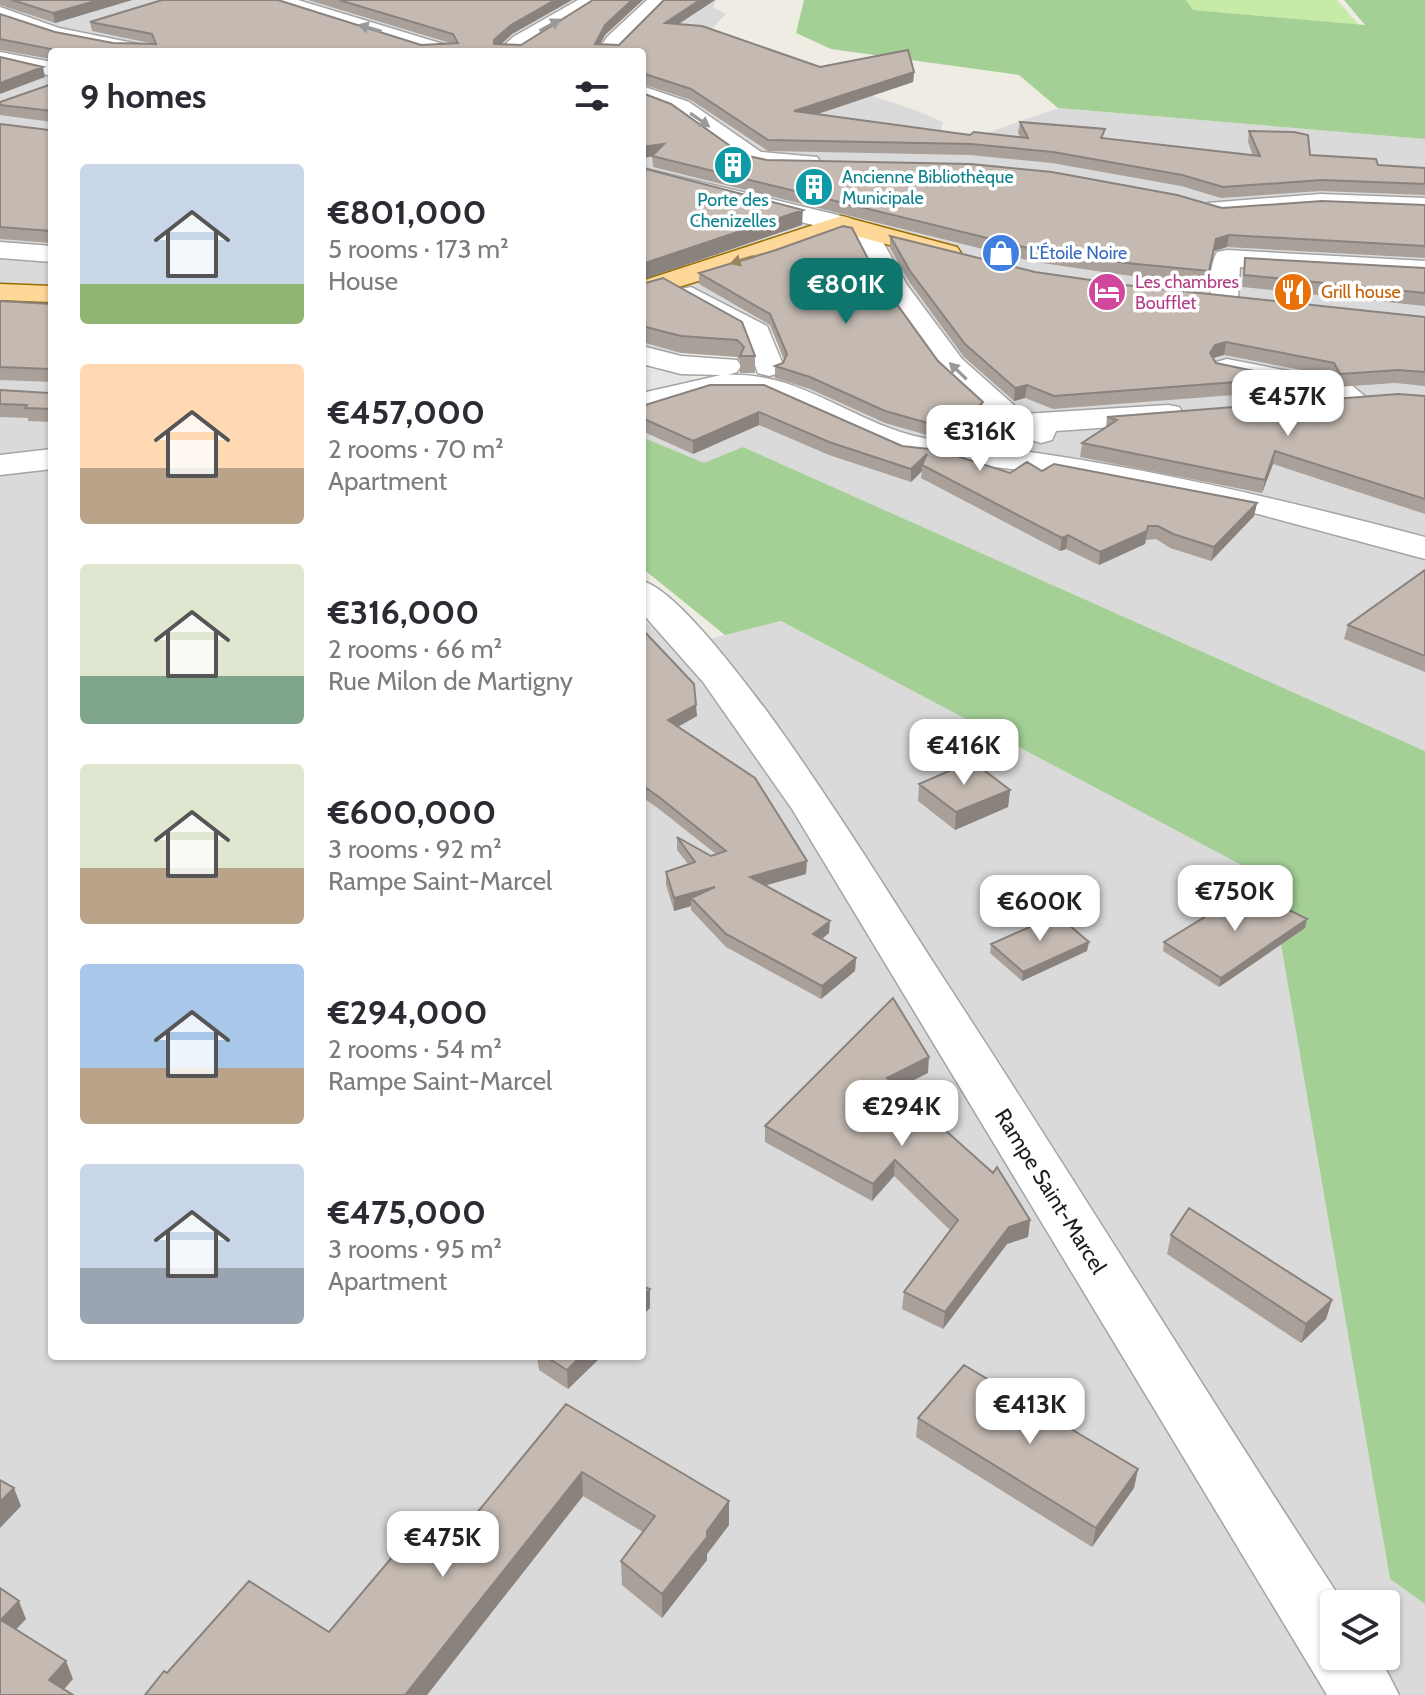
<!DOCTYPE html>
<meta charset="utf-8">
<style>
body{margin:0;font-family:Cabin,sans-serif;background:#f2f2f3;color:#2b2b33;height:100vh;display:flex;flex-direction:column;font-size:30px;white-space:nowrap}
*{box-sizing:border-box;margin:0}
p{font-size:26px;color:#7c7c81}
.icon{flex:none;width:44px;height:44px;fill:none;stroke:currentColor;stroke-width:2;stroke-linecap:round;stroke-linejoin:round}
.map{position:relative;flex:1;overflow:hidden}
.sheet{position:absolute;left:48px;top:48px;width:598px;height:1312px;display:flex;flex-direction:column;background:#fff;border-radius:8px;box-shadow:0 2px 6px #0004}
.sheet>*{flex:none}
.fabs{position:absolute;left:1320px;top:1590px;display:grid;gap:16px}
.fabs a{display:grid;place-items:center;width:80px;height:80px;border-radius:8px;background:#fff;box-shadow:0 2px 6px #0004;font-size:40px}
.price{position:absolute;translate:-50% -68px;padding:0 18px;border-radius:16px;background:#fff;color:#222;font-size:26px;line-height:52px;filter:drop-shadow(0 2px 4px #0008)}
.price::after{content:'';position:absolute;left:50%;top:48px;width:24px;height:18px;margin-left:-12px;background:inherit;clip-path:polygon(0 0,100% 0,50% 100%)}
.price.on{background:#0f766e;color:#fff}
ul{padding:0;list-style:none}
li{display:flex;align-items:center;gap:24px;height:200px;padding:0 32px}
li span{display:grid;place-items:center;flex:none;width:224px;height:160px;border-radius:8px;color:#555}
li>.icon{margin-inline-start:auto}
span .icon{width:96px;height:96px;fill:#fffc;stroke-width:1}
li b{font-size:34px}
h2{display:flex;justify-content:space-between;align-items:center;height:96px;padding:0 32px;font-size:34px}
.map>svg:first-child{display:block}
</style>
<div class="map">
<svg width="1425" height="1695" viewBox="0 0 1425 1695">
<rect width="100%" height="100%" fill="#efece3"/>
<path fill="#dbdada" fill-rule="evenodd" d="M 0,0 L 716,0 L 713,7 L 726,14 L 695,46 L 791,69 L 915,110 L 943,122 L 941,131 L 981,135 L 1058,108 L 1425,139 L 1425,751 L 743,447 L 704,464 L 642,437 L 642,407 L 818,357 L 761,328 L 670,356 L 642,347 L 642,52 L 52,52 L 52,1356 L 642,1356 L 642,619 L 676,647 L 781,621 L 1270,879 L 1390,1579 L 1425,1604 L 1425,1695 L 0,1695 ZM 1334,1604 L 1386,1604 L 1386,1656 L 1334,1656 Z"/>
<path fill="#c5eba7" d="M 1186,0 L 1337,0 L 1359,25 L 1192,10 Z"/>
<path fill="#a4d096" d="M 804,0 L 1186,0 L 1193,10 L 1365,25 L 1344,0 L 1425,0 L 1425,139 L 1058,108 L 1019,75 L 831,49 L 796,33 Z
M 642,437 L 704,463 L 743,447 L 1425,751 L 1425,1604 L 1390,1579 L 1270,880 L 781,621 L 725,635 L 642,568 Z"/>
<path fill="#e5e5e5" d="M 642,368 L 688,374 L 697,380 L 651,393 L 642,392 Z"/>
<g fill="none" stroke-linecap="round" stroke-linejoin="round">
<g stroke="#a4a4a4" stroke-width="3">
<path id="minor" d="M 267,0 L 298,0 L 453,47 L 456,52 L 423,52 L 270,4 Z
M 578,0 L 603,0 L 520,52 L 497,52 L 513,37 Z
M 647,0 L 669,0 L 623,44 L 619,52 L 597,52 L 607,37 Z
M 0,7 L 59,28 L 153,47 L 156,52 C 100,52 52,39 0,20 Z
M 0,52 L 52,62 L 52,76 L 0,64 Z
M 642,86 L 689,102 L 761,152 L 817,157 L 820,162 L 817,167 L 767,168 L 744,163 L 673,112 L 642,101 Z
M 642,168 L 850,218 L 854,224 L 850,230 L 841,232 L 642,182 Z
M 1320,194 L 1425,198 L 1425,214 L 1320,210 L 1242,218 L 1208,213 L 1204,208 L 1208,203 Z
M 865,224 L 874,226 L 907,285 L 962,359 L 1024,414 L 1168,405 L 1179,407 L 1184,414 L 1179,421 L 1168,423 L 1056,431 L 1052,440 L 1041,443 L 1016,435 L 976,445 C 1129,463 1277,498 1425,537 L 1425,559 L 1258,514 L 1053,474 L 902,456 L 765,395 L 739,393 L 707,395 L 642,412 L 642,393 L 721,375 L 681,374 L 642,364 L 642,346 L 681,356 L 737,360 L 741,366 L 737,372 L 728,375 C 805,371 863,432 936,440 L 940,431 L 994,421 L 940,371 L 880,287 L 852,232 L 856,226 Z
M 0,242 L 52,246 L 52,262 L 0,258 Z
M 1227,250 L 1425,261 L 1425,277 L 1240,267 L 1238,297 L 1234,303 L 1224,305 L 1214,303 C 1207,292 1210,264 1217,252 Z
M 691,287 L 767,326 L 784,367 L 780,373 L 769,376 L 758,373 L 744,337 L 681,301 L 677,295 L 681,289 Z
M 1227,359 L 1349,383 L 1367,398 L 1362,405 L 1351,407 L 1328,397 L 1216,374 L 1212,368 L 1216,362 Z
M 52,449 L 52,469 L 0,475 L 0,455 Z
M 642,581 C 676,589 743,680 766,710 C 830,798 887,891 946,982 C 1080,1188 1209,1398 1344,1604 L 1334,1604 L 1334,1656 L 1379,1656 L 1399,1695 L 1327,1695 L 792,809 L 703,682 L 642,613 Z"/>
</g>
<g stroke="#976d00" stroke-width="3">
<path id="major" d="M 841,216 L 957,247 L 961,253 L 957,259 L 947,261 L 842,232 L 775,258 L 642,298 L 642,281 Z
M 0,284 L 52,286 L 52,302 L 0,300 Z"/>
</g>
<use href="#minor" fill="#fff" fill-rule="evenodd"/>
<use href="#major" fill="#fed898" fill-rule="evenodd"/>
</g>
<path fill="#a9a099" d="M 0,0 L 132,0 L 55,23 L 0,5 Z
M 308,0 L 572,0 L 512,34 L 501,44 L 521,45 L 605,35 L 600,44 L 619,45 L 664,0 L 715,0 L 678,24 L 820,67 L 914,72 L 913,82 L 817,114 L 970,135 L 1021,138 L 1018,133 L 1020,122 L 1104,138 L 1253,156 L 1248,142 L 1249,131 L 1310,155 L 1378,165 L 1425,168 L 1425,195 L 1320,191 L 1221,198 L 1181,186 L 1052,163 L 970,155 L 768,151 L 691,100 L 642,84 L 642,52 L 51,59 L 0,50 L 0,14 L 55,32 L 113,43 L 154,44 L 92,31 L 90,22 L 421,45 L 450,43 Z
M 52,84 L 52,122 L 0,115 L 0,102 Z
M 642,93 L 743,155 L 767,160 L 1222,208 L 1425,205 L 1425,258 L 1227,247 L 1214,251 L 1207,284 L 1124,275 L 1035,262 L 653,167 L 652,156 Z
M 0,124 L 49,130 L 52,128 L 52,243 L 0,239 Z
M 890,236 L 1035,272 L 1125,285 L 1425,317 L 1425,386 L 1395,383 L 1337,387 L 1332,376 L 1224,355 L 1213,358 L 1216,363 L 1287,378 L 1285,391 L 1053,409 L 1025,398 L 1014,401 L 964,357 L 910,283 L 890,248 Z
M 1245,258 L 1425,268 L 1425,306 L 1242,287 Z
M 699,273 L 878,278 L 938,361 L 981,413 L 973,422 L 939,428 L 934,437 L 885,423 L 810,389 L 775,378 L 775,366 L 783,363 L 784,360 L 770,325 L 699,284 Z
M 642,284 L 742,322 L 755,356 L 755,373 L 740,373 L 740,361 L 737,357 L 681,353 L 642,342 Z
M 0,301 L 52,304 L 51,382 L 0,380 Z
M 710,385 L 902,446 L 1010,473 L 1042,471 L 1257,503 L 1254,516 L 1211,561 L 1170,548 L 1156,539 L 1146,540 L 1145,544 L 1099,565 L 1066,549 L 1060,551 L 921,478 L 922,471 L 911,482 L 829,455 L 759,425 L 693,454 L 642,431 L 642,406 Z
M 0,390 L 49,393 L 52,390 L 52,422 L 28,421 L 28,418 L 0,417 Z
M 1425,396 L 1425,514 L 1273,464 L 1262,493 L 1080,457 L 1082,443 L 1106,428 L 1107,417 Z
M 1425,570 L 1425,672 L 1344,639 L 1348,625 Z
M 642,629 L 697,716 L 678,727 L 806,874 L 765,885 L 829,933 L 822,939 L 856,958 L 855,971 L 821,999 L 726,947 L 691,910 L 691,906 L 674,911 L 666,885 L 666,872 L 688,864 L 677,850 L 677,837 L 711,856 L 716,854 L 659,809 L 642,797 Z
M 919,784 L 1010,790 L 1008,807 L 955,830 L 918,801 Z
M 1305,928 L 1219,987 L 1163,951 L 1164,942 Z
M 991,944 L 1087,951 L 1022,981 L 990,953 Z
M 928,1073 L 898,1088 L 1030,1220 L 1028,1237 L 1007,1244 L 943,1329 L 902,1309 L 904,1292 L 950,1230 L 894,1176 L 872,1201 L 765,1142 L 765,1126 Z
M 1171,1235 L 1332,1300 L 1326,1319 L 1301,1343 L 1167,1254 Z
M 537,1356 L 602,1356 L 568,1389 L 539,1370 Z
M 566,1404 L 729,1501 L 729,1525 L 707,1554 L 707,1560 L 662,1618 L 622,1585 L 621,1561 L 643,1532 L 583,1496 L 427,1695 L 167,1673 L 329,1632 L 436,1563 Z
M 918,1418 L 1138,1469 L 1134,1488 L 1092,1547 L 916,1437 Z"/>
<path fill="#89827d" d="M 99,0 L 132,0 L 55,23 L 53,13 Z
M 555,0 L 572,0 L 512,34 L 495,50 L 494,40 L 511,25 Z
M 632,0 L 643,0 L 605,35 L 596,52 L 595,44 L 605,25 Z
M 700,0 L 715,0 L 665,33 L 665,23 Z
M 43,67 L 45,77 L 0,94 L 0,83 Z
M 914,72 L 913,82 L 794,122 L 794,111 Z
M 664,144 L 664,155 L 642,158 L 642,147 Z
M 803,210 L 802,225 L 642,280 L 642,264 Z
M 1229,235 L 1227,247 L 1214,251 L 1207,284 L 1216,239 Z
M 1226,342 L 1224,355 L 1213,358 L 1210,353 L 1215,345 Z
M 1027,385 L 1025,398 L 1014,401 L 1015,388 Z
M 983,402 L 981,413 L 973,422 L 939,428 L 934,437 L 935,425 L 940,416 Z
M 759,412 L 759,425 L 693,454 L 693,441 Z
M 1275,451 L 1273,464 L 1262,493 L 1265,480 Z
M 927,454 L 922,465 L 922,471 L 911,482 L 911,469 Z
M 1257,503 L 1254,516 L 1211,561 L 1214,547 Z
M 1148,526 L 1145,544 L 1099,565 L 1100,552 Z
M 1068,535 L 1066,549 L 1060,551 L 1062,538 Z
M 696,705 L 697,716 L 668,732 L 668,720 Z
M 1010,790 L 1008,807 L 955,830 L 956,812 Z
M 807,861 L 806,874 L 750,890 L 750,877 Z
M 715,887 L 691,898 L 691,906 L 674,911 L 674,898 Z
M 1307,919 L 1305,928 L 1219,987 L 1221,978 Z
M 830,921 L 829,933 L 813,946 L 813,934 Z
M 1089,942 L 1087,951 L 1022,981 L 1023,972 Z
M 856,958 L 855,971 L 821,999 L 822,986 Z
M 929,1057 L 928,1073 L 885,1094 L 887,1078 Z
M 895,1160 L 894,1176 L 872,1201 L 873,1184 Z
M 1030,1220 L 1028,1237 L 1007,1244 L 943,1329 L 945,1312 L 1009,1227 Z
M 650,1289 L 650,1308 L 642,1316 L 642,1296 Z
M 1332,1300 L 1326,1319 L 1301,1343 L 1306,1324 Z
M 581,1356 L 602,1356 L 568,1389 L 567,1370 Z
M 1138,1469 L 1134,1488 L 1092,1547 L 1096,1528 Z
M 582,1472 L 583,1496 L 427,1695 L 405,1695 Z
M 14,1488 L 21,1506 L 0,1528 L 0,1502 Z
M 729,1501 L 729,1525 L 707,1554 L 707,1560 L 662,1618 L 662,1594 Z
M 19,1601 L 26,1619 L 8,1638 L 1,1620 Z
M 66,1661 L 73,1679 L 59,1695 L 49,1680 Z"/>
<path fill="#c4bab2" stroke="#89827d" stroke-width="2" d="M 12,0 L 99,0 L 53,13 Z
M 162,0 L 278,0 L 421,45 L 458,43 L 453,34 L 339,0 L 555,0 L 511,25 L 494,40 L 494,44 L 521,45 L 593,0 L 632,0 L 605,25 L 595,44 L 619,45 L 664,0 L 700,0 L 665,23 L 702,26 L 820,67 L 908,50 L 914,72 L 794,111 L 970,135 L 974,132 L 1028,138 L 1020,122 L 1105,129 L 1101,138 L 1260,156 L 1249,131 L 1294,132 L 1308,135 L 1310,155 L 1376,159 L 1378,165 L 1425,168 L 1425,184 L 1322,180 L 1223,187 L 1182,175 L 1053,152 L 971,144 L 768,140 L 691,89 L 642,73 L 642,52 L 52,52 L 52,77 L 51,49 L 0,39 L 0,14 L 55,32 L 113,43 L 156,44 L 152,34 L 90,22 Z
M 0,57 L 43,67 L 0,83 Z
M 52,84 L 52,111 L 0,105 L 0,102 Z
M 642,93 L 671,104 L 743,155 L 767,160 L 971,164 L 1052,172 L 1177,195 L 1222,208 L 1322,201 L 1425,205 L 1425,246 L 1229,235 L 1216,239 L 1209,271 L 1126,263 L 1036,250 L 652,156 L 664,144 L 642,147 Z
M 0,124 L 49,130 L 52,128 L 52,236 L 50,231 L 0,227 Z
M 642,168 L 803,210 L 642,264 Z
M 843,226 L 852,228 L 878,278 L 938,361 L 983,402 L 974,410 L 940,416 L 935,425 L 885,411 L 810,377 L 775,366 L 783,363 L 787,354 L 770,314 L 699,273 L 776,250 Z
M 890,236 L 1035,272 L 1125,285 L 1425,317 L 1425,372 L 1398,370 L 1340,374 L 1334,363 L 1226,342 L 1215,345 L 1210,353 L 1216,363 L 1287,378 L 1054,396 L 1027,385 L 1015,388 L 965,344 L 910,271 Z
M 1245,258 L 1425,268 L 1425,293 L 1244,275 Z
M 663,278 L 742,322 L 755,356 L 740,356 L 744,347 L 737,340 L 681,336 L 642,326 L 642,284 Z
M 0,301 L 52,304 L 52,389 L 49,369 L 0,367 Z
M 710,385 L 764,385 L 902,446 L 938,450 L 1010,473 L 1027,462 L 1042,471 L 1054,464 L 1257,503 L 1214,547 L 1173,534 L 1158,526 L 1148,526 L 1147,531 L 1100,552 L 1068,535 L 1062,538 L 922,465 L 927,454 L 911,469 L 829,442 L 759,412 L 693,441 L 642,418 L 642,406 Z
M 0,390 L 49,393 L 52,390 L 52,409 L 25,408 L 27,405 L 0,404 Z
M 1398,394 L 1425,396 L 1425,499 L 1275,451 L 1265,480 L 1082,443 L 1117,420 L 1107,417 Z
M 1425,570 L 1425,656 L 1348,625 Z
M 642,629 L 694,684 L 696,705 L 668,720 L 755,778 L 807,861 L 750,877 L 830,921 L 813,934 L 856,958 L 822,986 L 726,934 L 691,898 L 715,887 L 674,898 L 666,872 L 695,862 L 677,837 L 711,856 L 726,851 L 659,797 L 642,785 Z
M 972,761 L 1010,790 L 956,812 L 919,784 Z
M 1249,890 L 1307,919 L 1221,978 L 1164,942 Z
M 1057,915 L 1089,942 L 1023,972 L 991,944 Z
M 893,998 L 929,1057 L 887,1078 L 993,1173 L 997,1167 L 1030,1220 L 1009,1227 L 945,1312 L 904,1292 L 958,1220 L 895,1160 L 873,1184 L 765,1126 Z
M 1189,1208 L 1332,1300 L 1306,1324 L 1171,1235 Z
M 642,1286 L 650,1289 L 642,1296 Z
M 545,1356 L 581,1356 L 567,1370 Z
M 964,1365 L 1138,1469 L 1096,1528 L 918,1418 Z
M 566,1404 L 729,1501 L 707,1531 L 707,1537 L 662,1594 L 621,1561 L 655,1516 L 582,1472 L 405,1695 L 145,1695 L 164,1671 L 167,1673 L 249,1581 L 329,1632 L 404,1543 L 436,1563 Z
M 0,1480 L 14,1488 L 0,1502 Z
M 0,1588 L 19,1601 L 1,1620 L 66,1661 L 49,1680 L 73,1695 L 0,1695 Z"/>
<defs><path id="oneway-solid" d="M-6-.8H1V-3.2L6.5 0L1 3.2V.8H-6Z" transform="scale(2)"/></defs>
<g fill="#999">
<use href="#oneway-solid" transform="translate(550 25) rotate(-29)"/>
<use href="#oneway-solid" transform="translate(370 28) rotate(-164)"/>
<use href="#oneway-solid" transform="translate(700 120) rotate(35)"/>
<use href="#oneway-solid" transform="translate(958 371) rotate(-136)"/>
</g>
<use fill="#998461" href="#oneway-solid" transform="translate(742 260) rotate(163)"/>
<defs>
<g id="building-disc" transform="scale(2)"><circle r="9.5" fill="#0f9aa8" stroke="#fff"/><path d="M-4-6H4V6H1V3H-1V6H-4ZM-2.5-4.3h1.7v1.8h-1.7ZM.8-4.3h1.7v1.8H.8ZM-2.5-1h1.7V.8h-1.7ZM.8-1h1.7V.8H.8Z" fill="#fff"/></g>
<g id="shop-disc" transform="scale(2)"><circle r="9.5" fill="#3f7fe0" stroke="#fff"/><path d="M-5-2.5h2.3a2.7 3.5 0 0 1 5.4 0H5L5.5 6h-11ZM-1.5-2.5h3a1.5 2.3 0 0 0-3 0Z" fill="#fff"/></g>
<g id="hotel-disc" transform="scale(2)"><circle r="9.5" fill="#d1479c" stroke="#fff"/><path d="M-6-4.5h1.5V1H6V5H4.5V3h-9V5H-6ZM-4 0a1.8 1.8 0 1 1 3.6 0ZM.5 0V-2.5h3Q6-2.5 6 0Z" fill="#fff"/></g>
<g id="restaurant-disc" transform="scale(2)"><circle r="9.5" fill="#e8710a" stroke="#fff"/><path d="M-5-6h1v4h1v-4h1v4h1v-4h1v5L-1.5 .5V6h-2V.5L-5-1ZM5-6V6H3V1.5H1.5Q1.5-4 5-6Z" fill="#fff"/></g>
</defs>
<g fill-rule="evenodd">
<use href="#building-disc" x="733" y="165"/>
<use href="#building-disc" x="814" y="187"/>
<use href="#shop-disc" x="1001" y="253"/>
<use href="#hotel-disc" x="1107" y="292"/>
<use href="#restaurant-disc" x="1293" y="292"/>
</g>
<g text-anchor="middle" stroke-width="7" stroke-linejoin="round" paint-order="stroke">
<g font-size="18" fill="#0d838f" stroke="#fff" text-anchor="start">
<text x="842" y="183">Ancienne Bibliothèque<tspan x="842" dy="21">Municipale</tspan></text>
<text x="733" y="206" text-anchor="middle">Porte des<tspan x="733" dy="21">Chenizelles</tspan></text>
</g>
<g font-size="18" fill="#366cbe" stroke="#fff" text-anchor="start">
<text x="1029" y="259">L'Étoile Noire</text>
</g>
<g font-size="18" fill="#b23c85" stroke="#fff" text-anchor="start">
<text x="1135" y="288">Les chambres<tspan x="1135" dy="21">Boufflet</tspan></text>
</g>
<g font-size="18" fill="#c56008" stroke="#fff" text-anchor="start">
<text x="1321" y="298">Grill house</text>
</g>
<g font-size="22" fill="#1d1d1d" stroke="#fff">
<text transform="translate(1051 1191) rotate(58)" y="8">Rampe Saint-Marcel</text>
</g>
</g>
</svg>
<div class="fabs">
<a><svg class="icon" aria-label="layers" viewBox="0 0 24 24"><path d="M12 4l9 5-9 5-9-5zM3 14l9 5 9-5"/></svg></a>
</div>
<b class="price on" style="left:846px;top:326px">€801K</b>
<b class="price" style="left:1288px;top:438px">€457K</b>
<b class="price" style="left:980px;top:473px">€316K</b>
<b class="price" style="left:964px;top:787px">€416K</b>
<b class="price" style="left:1235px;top:933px">€750K</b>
<b class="price" style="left:1040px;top:943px">€600K</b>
<b class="price" style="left:902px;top:1148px">€294K</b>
<b class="price" style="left:1030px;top:1446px">€413K</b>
<b class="price" style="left:443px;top:1579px">€475K</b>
<section class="sheet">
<h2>9 homes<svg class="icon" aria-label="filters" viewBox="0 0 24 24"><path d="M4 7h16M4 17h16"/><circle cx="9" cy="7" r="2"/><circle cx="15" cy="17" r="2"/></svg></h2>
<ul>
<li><span style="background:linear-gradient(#c9d6e8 75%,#8fb573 0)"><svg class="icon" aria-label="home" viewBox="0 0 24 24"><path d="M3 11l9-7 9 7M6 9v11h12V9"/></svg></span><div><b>€801,000</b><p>5 rooms · 173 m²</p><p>House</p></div></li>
<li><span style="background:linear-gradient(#ffd9b3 65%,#b9a48a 0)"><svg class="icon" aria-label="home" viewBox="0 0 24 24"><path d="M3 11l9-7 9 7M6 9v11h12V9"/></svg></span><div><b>€457,000</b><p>2 rooms · 70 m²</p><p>Apartment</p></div></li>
<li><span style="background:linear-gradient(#dfe7d0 70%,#7fa58c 0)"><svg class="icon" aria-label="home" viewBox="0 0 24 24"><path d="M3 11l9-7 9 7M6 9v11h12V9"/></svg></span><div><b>€316,000</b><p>2 rooms · 66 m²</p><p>Rue Milon de Martigny</p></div></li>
<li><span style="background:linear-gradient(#dfe7d0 65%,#b9a48a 0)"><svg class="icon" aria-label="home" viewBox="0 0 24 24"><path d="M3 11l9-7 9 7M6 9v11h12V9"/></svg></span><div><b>€600,000</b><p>3 rooms · 92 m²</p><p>Rampe Saint-Marcel</p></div></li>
<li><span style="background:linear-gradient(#a9c7e8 65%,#b9a48a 0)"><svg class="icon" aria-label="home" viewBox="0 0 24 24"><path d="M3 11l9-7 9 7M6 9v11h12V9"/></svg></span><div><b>€294,000</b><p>2 rooms · 54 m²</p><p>Rampe Saint-Marcel</p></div></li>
<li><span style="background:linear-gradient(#c9d6e8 65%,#9aa5b1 0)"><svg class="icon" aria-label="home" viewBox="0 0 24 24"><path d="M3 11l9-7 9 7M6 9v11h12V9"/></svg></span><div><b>€475,000</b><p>3 rooms · 95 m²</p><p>Apartment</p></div></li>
</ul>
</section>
</div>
